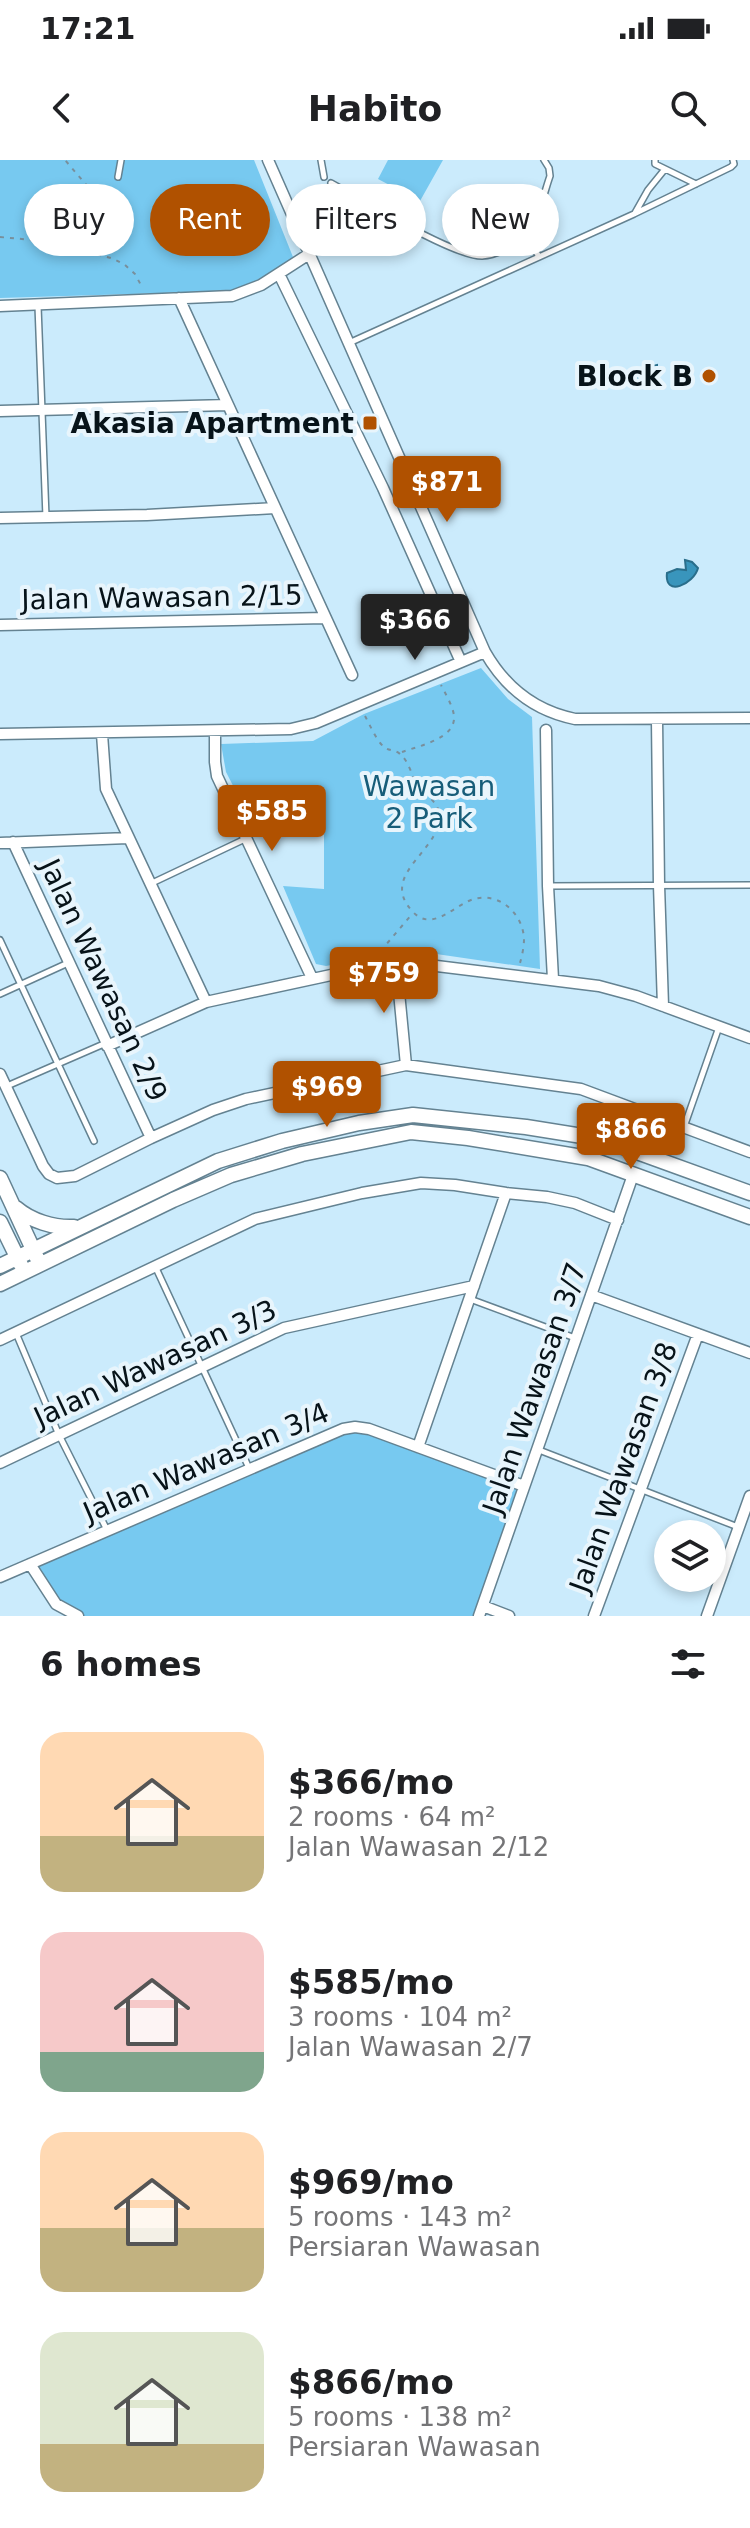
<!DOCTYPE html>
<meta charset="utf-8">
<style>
body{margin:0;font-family:"DejaVu Sans",sans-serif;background:#f6f6f6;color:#202124;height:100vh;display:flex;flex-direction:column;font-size:30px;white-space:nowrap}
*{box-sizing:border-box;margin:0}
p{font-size:26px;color:#757577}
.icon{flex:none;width:44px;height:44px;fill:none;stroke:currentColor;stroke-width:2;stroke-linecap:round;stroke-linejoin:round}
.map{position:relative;height:1456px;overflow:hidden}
.panel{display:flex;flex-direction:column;background:#fff;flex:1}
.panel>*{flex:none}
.banner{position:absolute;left:24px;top:24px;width:702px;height:72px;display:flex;gap:16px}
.buttons{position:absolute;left:654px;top:1360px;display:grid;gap:16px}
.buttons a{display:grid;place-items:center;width:72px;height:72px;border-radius:50%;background:#fff;box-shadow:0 4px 12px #0003;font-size:40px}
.price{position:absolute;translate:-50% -68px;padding:0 18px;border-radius:8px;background:#b05100;color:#fff;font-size:26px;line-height:52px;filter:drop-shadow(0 2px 4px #0008)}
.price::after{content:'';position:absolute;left:50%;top:48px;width:24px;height:18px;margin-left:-12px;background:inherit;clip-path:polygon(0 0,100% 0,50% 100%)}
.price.on{background:#222;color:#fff}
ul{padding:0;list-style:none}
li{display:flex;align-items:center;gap:24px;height:200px;padding:0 40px}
li span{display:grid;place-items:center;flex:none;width:224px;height:160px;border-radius:24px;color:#555}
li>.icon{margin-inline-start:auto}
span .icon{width:96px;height:96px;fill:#fffc;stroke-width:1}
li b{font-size:34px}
h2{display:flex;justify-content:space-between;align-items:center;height:96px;padding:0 40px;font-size:34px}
.chip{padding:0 28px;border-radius:36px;background:#fff;box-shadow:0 4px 12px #0003;font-size:28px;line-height:72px}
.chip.on{background:#b05100;color:#fff}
.status{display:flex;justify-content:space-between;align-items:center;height:56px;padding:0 40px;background:#fff;direction:ltr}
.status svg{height:22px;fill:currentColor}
header{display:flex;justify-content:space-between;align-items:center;height:104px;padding:0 40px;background:#fff;font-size:36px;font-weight:600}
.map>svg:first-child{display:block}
</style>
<div class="status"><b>17:21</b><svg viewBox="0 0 49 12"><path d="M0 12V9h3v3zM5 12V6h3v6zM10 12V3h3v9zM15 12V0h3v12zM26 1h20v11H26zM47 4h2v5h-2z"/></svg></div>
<header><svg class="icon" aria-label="back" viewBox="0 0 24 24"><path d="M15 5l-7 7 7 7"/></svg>Habito<svg class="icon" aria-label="search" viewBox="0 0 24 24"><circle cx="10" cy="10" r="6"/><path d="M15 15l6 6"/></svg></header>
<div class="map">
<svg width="750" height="1456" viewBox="0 0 750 1456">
<rect width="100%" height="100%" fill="#cbebfc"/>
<path fill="#77c9f0" d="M 0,0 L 254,0 L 293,97 L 259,122 L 231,131 L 0,138 Z
M 388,0 L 443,0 L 420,41 L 378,19 Z
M 481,508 L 508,539 L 532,557 L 540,809 L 409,790 L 326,806 L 316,804 L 283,726 L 324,729 L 324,657 L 248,655 L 226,612 L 221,584 L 313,581 L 364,554 Z
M 355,1267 L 524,1326 L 477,1456 L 78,1456 L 66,1451 L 30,1404 Z"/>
<path fill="#3995bc" stroke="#2a6e8b" stroke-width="2" d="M 657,205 L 657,217 L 649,228 L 636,225 L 629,219 L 641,209 Z
M 685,400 L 692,402 L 698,408 C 694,424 664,438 667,413 L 677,409 L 686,410 Z"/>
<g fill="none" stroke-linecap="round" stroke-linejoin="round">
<g stroke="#648291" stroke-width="8">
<path id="service" d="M 321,0 L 324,17
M 655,0 L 655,4 L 696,24
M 118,17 L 121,0
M 331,23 C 362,40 452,96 482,96 C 499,95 521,83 530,69 C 540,54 544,33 550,16 L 549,8 L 544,0
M 635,53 L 648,30 L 665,9
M 526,74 L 539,97
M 38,146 L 46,357
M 349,183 L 634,54 L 731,7 L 734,4 L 733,0
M 150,724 L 245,679
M 548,726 L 750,725
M 0,780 L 94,981
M 0,834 L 68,803
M 7,926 L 106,883
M 684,967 L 719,867
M 155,1106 L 249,1308
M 470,1139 L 575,1178
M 16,1173 L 59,1275 L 107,1370
M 539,1290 L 738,1367"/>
</g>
<g stroke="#648291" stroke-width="13">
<path id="minor" d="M 268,0 L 485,492 C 505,527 535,551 575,559 L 750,558
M 279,114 L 383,328 L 461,502
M 179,138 L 352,515
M 0,146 L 232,136 L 261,125 L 309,94
M 0,251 L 228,245
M 0,358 L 147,355 L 275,348
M 0,465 L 325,458
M 657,560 L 659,725 L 663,846
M 546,570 L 548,726 L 553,819
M 215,571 L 215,602 L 217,616 L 312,818
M 0,574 L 291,569 L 316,563 L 485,492
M 102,574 L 106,629 L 206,842
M 13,682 L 151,978
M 0,683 L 128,678
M 396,801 L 406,905
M 107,886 L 206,842 L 396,801 L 599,826 L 636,836 L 750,878
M 0,914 L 43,1006 L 49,1014 L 57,1018 L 75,1016 L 151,978 L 213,950 L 246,939 L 406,905 L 581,929 L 750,992
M 591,1135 L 750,1193
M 0,1180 L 255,1059 L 362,1033 L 421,1023 L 455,1025 L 506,1033 L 547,1037 L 575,1043 L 618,1060
M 418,1287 L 506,1033
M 0,1303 L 284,1168 L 474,1126
M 30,1404 L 56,1444 L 78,1456
M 0,1417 L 343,1269 L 355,1267 L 369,1269 L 524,1326
M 483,1446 L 509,1456
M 479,1456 L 633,1015
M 594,1456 L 698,1174
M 707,1456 L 750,1336"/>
</g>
<g stroke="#648291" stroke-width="17">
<path id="secondary" d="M 0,1018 L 37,1098
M 16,1048 C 31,1061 54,1068 74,1067
M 0,1062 L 21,1105
M 0,1106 L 218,1001 L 282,981 L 359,963 L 413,955 L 526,967 L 601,979 L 750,1033
M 0,1124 L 173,1040 L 231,1015 L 302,994 L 411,972 L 468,978 L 588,998 L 750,1057"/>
</g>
<path stroke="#788f9c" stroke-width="2" stroke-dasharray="4 6" stroke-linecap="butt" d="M 0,77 L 32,80 L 59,92 L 100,95 L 114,99 L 125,105 L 135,114 L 142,127
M 36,81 C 41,47 63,56 90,52 L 97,44 L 94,34 L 65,0
M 365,556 C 370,565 376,580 384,587 C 389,591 396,590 400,594 C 409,601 412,617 418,626 C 424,634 435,640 438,649 C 449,689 375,712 413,752 C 433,773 455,744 474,739 C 500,732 523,754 524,779 C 524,787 522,796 520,803
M 402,592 C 418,586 456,579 454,556 C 453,546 445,533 441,525
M 383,792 L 384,787 L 413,753"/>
<use href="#service" stroke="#fff" stroke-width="5"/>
<use href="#minor" stroke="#fff" stroke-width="10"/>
<use href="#secondary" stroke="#fff" stroke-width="14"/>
</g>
<g fill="#b05100" stroke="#e8f5fc" stroke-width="3">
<circle cx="709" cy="216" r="8"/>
<rect x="362" y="255" width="16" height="16" rx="4"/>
</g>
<g text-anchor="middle" stroke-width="8" stroke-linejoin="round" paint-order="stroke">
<g font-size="28" font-weight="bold" fill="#071319" stroke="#e8f5fc" text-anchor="end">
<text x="693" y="226">Block B</text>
<text x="354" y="273">Akasia Apartment</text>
</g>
<g font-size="28" fill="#071319" stroke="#e8f5fc">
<text transform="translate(162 437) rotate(-1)" y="10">Jalan Wawasan 2/15</text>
<text transform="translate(104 820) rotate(65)" y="10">Jalan Wawasan 2/9</text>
<text transform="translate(155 1203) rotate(-25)" y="10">Jalan Wawasan 3/3</text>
<text transform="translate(534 1228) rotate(-71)" y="10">Jalan Wawasan 3/7</text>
<text transform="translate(206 1302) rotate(-23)" y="10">Jalan Wawasan 3/4</text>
<text transform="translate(623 1307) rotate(-70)" y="10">Jalan Wawasan 3/8</text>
</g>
<g font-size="28" fill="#175d79" stroke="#e8f5fc">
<text x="429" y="636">Wawasan<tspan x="429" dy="32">2 Park</tspan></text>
</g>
</g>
</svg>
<div class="buttons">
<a><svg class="icon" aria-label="layers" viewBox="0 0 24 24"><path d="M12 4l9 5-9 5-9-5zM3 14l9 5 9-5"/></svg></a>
</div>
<b class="price" style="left:447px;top:364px">$871</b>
<b class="price on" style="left:415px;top:502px">$366</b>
<b class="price" style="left:272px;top:693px">$585</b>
<b class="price" style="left:384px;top:855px">$759</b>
<b class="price" style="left:327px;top:969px">$969</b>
<b class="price" style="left:631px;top:1011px">$866</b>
<div class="banner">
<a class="chip">Buy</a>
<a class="chip on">Rent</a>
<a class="chip">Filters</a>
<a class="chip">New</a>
</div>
</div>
<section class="panel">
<h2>6 homes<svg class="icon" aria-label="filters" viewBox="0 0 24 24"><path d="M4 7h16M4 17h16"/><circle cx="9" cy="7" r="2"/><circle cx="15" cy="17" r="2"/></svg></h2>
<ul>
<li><span style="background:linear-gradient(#ffd9b3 65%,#c2b280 0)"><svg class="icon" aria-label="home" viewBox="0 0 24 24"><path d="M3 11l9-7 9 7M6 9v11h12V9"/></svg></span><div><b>$366/mo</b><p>2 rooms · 64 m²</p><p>Jalan Wawasan 2/12</p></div></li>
<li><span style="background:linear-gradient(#f6c9c9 75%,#7fa58c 0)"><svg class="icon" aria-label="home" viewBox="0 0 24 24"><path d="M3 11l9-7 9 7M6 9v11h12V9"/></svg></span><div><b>$585/mo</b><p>3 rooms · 104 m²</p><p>Jalan Wawasan 2/7</p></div></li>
<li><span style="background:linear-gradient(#ffd9b3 60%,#c2b280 0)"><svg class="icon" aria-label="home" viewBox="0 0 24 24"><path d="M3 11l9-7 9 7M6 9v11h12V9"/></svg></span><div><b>$969/mo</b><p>5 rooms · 143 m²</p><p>Persiaran Wawasan</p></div></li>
<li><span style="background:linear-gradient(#dfe7d0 70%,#c2b280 0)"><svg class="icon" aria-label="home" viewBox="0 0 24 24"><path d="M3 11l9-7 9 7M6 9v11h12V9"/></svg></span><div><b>$866/mo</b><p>5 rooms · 138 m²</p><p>Persiaran Wawasan</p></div></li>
</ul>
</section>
